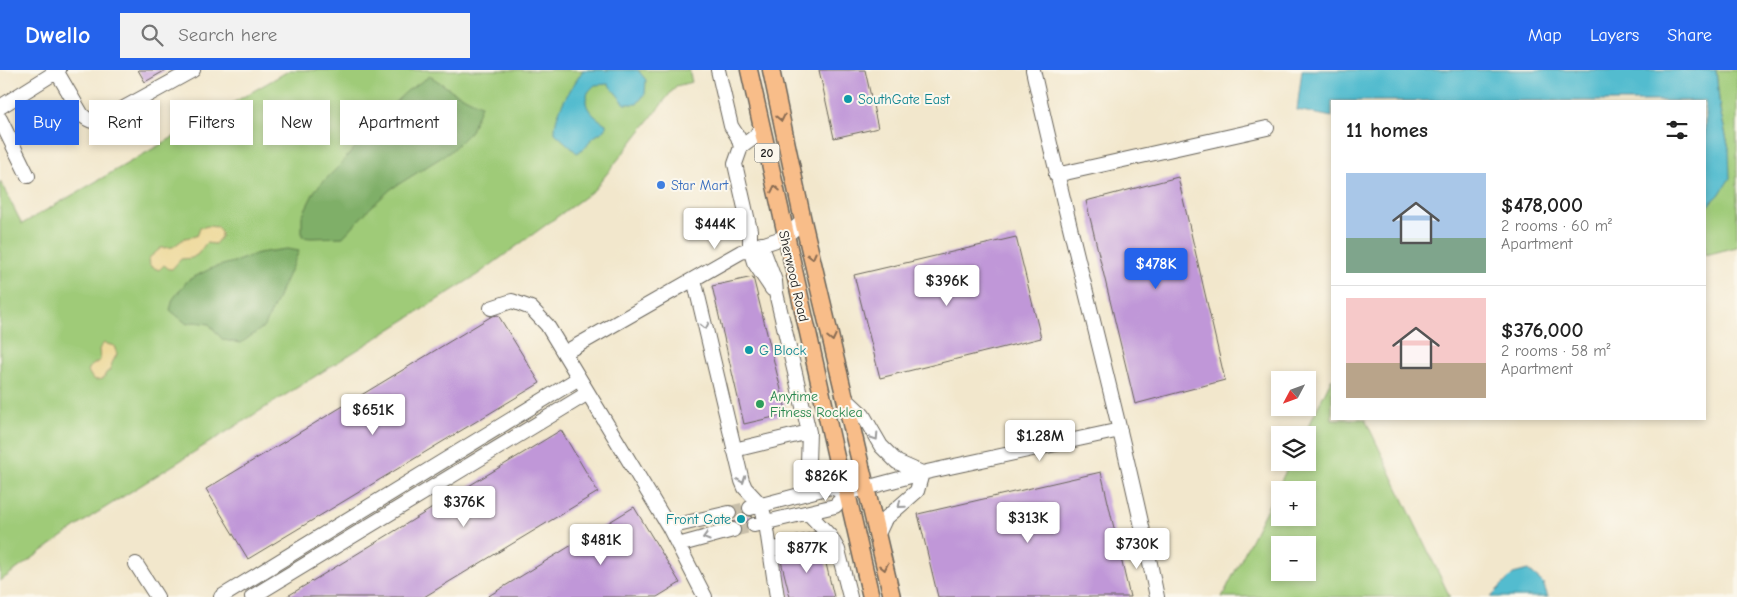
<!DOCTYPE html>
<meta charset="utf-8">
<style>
body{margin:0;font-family:"Comic Neue",sans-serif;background:#f2f2f2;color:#222;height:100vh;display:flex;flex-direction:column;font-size:19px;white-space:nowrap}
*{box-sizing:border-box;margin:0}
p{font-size:16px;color:#767676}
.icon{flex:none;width:28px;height:28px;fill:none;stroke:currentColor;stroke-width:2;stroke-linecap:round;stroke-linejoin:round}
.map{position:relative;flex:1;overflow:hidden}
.panel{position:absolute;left:1331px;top:30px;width:375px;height:320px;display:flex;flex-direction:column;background:#fff;border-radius:0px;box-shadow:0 2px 8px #0003}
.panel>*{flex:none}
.hud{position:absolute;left:15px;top:30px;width:475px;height:45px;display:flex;gap:10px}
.needle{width:32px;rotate:229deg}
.fabs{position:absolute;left:1271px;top:301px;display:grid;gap:10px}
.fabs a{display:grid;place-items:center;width:45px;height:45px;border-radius:0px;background:#fff;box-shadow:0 2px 8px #0003;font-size:25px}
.price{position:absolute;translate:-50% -42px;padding:0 11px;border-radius:5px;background:#fff;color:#222;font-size:16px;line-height:32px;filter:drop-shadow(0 1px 2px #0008)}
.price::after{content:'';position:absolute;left:50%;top:30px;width:15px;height:11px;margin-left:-8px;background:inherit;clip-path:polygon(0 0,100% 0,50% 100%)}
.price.on{background:#2563eb;color:#fff}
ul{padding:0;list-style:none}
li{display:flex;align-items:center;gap:15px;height:125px;padding:0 15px}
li+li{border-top:1px solid #e0e0e0}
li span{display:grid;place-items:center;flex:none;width:140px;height:100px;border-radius:0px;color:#555}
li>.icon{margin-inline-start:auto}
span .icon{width:60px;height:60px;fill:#fffc;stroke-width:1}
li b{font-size:21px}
h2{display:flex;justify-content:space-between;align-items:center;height:60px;padding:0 15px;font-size:21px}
.pill{padding:0 18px;border-radius:0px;background:#fff;box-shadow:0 2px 8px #0003;font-size:18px;line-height:45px}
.pill.on{background:#2563eb;color:#fff}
header{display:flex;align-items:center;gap:30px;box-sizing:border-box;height:70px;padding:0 25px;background:#2563eb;color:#fff}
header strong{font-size:24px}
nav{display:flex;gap:28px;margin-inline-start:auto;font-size:18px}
.search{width:350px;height:45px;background:#f2f2f2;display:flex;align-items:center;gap:12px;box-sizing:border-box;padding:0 18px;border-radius:0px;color:#767676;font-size:19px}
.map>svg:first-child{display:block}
</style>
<header>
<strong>Dwello</strong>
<div class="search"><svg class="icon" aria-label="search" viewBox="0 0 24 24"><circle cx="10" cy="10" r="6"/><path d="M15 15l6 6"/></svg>Search here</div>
<nav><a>Map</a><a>Layers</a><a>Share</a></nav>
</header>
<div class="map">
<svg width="1737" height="527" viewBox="0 0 1737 527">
<rect width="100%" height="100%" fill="#fbf7ec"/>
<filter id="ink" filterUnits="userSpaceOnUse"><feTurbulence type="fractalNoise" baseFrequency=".02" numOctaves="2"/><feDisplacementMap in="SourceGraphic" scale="10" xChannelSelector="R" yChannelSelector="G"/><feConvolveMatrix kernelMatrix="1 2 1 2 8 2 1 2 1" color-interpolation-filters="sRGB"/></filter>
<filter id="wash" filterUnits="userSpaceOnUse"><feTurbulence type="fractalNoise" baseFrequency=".0096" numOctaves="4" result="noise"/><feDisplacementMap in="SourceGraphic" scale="20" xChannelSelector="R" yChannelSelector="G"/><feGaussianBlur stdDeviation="1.12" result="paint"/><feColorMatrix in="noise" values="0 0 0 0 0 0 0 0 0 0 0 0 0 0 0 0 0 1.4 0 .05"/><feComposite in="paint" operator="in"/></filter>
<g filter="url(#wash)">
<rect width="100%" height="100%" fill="#f2e7cc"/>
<path fill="#9fcb78" stroke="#5e744a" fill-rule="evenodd" d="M 290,0 L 689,0 L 692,12 L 676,16 L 594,120 L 477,205 L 92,446 L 0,511 L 0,111 L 22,154 Z
M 1716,0 L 1737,0 L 1737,177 L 1705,185 L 1705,138 L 1719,125 L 1729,78 L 1720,40 Z
M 1332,308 L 1332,349 L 1365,349 L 1450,527 L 1222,527 L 1290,393 L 1308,392 L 1308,365 L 1304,365 ZM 1280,420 L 1308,420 L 1308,448 L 1280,448 ZM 1280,475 L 1308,475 L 1308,502 L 1280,502 Z"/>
<path fill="#7faf68" stroke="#4e6642" d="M 430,6 L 454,22 L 481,35 L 471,61 L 450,82 L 391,119 L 369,139 L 343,167 L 311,168 L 302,167 L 302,146 L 315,120 L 340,95 L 390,37 L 407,21 Z
M 287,179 L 299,181 L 265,256 L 241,273 L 223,270 L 209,254 L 195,252 L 187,254 L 170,240 L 173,229 L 188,210 L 212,198 L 237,191 L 258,183 Z"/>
<path fill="#eeda9e" stroke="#857b5d" d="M 208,156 L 217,157 L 221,161 L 221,167 L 215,174 L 206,173 L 198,184 L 192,188 L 181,189 L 172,199 L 169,199 L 164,195 L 159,200 L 150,196 L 149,188 L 161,178 L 173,177 L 185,168 L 196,166 L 198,164 L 200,158 Z
M 104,273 L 114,276 L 117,284 L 112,293 L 110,300 L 106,303 L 103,309 L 96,310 L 92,308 L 88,301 L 90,297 L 100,290 L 99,279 Z"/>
<path fill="#52bccf" stroke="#376c76" d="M 583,0 L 638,0 L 646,10 L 645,24 L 637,34 L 625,34 L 608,14 L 595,15 C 592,18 588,21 587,25 C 582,38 596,48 606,54 L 606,59 L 591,69 L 587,76 L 577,83 L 555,63 C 554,41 572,18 583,0 Z
M 1302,0 L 1716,0 L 1720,40 L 1729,78 L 1730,108 L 1719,125 L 1705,138 L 1705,31 L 1332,31 L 1332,47 L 1297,40 Z
M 1528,500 L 1543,513 L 1548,527 L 1490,527 L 1513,504 Z"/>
<g id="blocks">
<path fill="#c097d8" d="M 138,0 L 166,0 L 145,12 Z
M 819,0 L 865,0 L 878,58 L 834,68 Z
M 1178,107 L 1225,310 L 1135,334 L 1086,131 Z
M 1016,167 L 1041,268 L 880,308 L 854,205 Z
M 753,207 L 787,344 L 744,354 L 712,216 Z
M 498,245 L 540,313 L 248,489 L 206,419 L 492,246 Z
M 561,360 L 598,422 L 424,527 L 286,527 Z
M 1101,402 L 1130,527 L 938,527 L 918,444 Z
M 634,437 L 680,513 L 657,527 L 487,527 Z
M 741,438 L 744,444 L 752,447 L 746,452 L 747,460 L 742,461 L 739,453 L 731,451 L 737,446 L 736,439 Z
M 822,477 L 834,527 L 790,527 L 780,487 Z"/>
</g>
</g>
<g filter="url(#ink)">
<use href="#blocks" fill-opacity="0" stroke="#67635a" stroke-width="1"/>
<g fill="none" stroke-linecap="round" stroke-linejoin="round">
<path stroke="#c7bea9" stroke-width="14" stroke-dasharray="14 7" stroke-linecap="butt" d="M 729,443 L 750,438
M 733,460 L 754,455"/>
<g stroke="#67635a" stroke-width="16">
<path id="minor" d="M 718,0 L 731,56 L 738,67 L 741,77 L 735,94 L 750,160 L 750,179 L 754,192 L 772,219
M 1033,0 C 1072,176 1121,350 1157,527
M 57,2 L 82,45 C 90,52 95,53 104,49 L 193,0
M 0,37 L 59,0
M 0,49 L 28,106
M 741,77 L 756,66 L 761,57
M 1056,105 L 1267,58
M 761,174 L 775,211 L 776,223 L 809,362 L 807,423
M 694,209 L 742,411 L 745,418 L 761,435 L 766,453 L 777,527
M 491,238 L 512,231 L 531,238 L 547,255 L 669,457 L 705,527
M 564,283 L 741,182 L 785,167 L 803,151
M 846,329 L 863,345 L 881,376 L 897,392 L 922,403
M 734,380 L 809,362
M 750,438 L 830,417 L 847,423
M 808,443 L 830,466 L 838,480 L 850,527
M 754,455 L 835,436 L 847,423 L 922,403 L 1120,360
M 669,457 L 729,443
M 877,466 L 885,449 L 917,421 L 922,403
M 678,475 L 733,460
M 770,480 L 830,466
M 136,494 L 157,527
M 221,527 L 579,308
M 252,527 L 588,323"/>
</g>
<g stroke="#67635a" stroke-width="19">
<path id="major" d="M 749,0 L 838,396 L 847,423 L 871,527
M 771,0 L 803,151 L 892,527"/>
</g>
<use href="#minor" stroke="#fff" stroke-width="14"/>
<use href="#major" stroke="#f8bd89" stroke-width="16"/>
</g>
<defs><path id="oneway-chevron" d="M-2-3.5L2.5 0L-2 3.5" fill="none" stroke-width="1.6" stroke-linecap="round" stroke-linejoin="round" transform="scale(1.25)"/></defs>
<g stroke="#8a6c52">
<use href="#oneway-chevron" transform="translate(781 48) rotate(78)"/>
<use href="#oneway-chevron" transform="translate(775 119) rotate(-102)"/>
<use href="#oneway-chevron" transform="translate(812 186) rotate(76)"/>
<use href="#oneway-chevron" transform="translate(832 268) rotate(77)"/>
<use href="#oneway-chevron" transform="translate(884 497) rotate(77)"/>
</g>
<g stroke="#999">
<use href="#oneway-chevron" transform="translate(705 256) rotate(77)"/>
<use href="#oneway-chevron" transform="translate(875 367) rotate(57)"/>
<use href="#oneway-chevron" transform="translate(742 410) rotate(70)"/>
<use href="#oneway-chevron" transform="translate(901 435) rotate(140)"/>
<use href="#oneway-chevron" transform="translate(706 467) rotate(164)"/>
</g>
</g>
<g fill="#0f9aa8" stroke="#fbf7ec" stroke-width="2">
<circle cx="848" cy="29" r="5"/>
<circle cx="749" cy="280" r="5"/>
<circle cx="741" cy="449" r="5"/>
</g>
<circle fill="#3f7fe0" stroke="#fbf7ec" stroke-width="2" cx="661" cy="115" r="5"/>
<circle fill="#2e9e5b" stroke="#fbf7ec" stroke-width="2" cx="760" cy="334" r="5"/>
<g text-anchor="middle" stroke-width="4" stroke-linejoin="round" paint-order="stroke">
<rect fill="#fbf7ec" stroke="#5f5e5a" stroke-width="1" x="754.5" y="73.5" width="25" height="19" rx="4"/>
<g font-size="12" font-weight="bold" fill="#1c1c1c">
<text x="767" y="87">20</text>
</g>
<g font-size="14" fill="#0d838f" stroke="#fbf7ec" text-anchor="start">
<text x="858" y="34">SouthGate East</text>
<text x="759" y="285">G Block</text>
<text x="731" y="454" text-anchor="end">Front Gate</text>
</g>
<g font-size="14" fill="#366cbe" stroke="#fbf7ec" text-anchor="start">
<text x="671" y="120">Star Mart</text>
</g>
<g font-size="14" fill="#1c1c1c" stroke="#fbf7ec">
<text transform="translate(794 206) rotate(77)" y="5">Sherwood Road</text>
</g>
<g font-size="14" fill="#27864d" stroke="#fbf7ec" text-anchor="start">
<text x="770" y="331">Anytime<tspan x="770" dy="16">Fitness Rocklea</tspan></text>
</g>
</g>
</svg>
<div class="fabs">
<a><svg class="needle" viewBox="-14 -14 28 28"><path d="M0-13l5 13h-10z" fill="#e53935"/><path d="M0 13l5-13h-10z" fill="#767676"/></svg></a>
<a><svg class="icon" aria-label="layers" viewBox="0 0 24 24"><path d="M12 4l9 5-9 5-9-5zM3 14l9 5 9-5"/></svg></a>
<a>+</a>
<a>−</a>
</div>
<b class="price" style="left:715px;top:180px">$444K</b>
<b class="price on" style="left:1156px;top:220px">$478K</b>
<b class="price" style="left:947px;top:237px">$396K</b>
<b class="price" style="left:373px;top:366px">$651K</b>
<b class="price" style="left:1040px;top:392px">$1.28M</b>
<b class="price" style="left:826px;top:432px">$826K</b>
<b class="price" style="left:464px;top:458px">$376K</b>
<b class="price" style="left:1028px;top:474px">$313K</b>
<b class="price" style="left:601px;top:496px">$481K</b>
<b class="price" style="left:1137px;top:500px">$730K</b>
<b class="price" style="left:807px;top:504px">$877K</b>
<div class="hud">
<a class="pill on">Buy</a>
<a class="pill">Rent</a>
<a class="pill">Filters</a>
<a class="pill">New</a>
<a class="pill">Apartment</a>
</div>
<section class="panel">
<h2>11 homes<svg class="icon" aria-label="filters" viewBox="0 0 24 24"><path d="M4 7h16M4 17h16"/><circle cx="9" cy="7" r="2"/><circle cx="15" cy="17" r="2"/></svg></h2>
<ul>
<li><span style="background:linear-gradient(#a9c7e8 65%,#7fa58c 0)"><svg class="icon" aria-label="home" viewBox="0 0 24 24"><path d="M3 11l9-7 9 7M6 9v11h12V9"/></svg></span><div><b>$478,000</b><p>2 rooms · 60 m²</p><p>Apartment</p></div></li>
<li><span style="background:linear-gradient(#f6c9c9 65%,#b9a48a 0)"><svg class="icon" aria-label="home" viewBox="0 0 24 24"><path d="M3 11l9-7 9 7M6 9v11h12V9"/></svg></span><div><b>$376,000</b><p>2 rooms · 58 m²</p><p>Apartment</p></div></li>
</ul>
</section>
</div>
